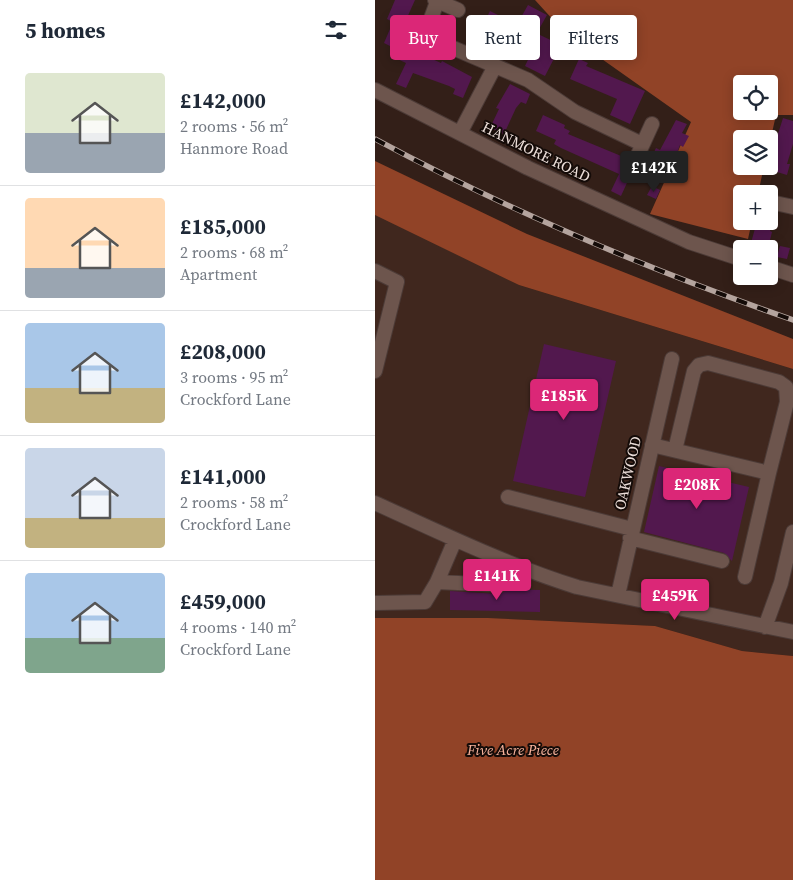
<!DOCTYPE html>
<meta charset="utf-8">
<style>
body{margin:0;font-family:"Source Serif 4",serif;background:#f2f2f3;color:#1f2937;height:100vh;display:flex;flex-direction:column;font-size:19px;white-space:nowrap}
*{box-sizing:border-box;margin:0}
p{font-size:16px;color:#747a83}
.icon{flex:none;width:28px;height:28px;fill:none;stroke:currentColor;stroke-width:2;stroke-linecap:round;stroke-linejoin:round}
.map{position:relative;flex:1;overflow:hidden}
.panel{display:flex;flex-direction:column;background:#fff;width:375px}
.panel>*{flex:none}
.hud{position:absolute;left:15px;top:15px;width:328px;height:45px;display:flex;gap:10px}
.buttons{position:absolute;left:358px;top:75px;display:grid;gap:10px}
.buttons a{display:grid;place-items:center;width:45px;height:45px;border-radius:5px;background:#fff;box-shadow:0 2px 12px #0003;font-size:25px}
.price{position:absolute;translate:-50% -42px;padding:0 11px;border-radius:5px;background:#db2777;color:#fff;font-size:16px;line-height:32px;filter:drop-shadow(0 1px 2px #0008)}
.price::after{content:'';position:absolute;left:50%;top:30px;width:15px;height:11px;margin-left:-8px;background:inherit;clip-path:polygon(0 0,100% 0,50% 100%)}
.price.on{background:#222;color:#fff}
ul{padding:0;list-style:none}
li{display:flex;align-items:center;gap:15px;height:125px;padding:0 25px}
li+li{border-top:1px solid #e0e1e3}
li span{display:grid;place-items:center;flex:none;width:140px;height:100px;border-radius:5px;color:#555}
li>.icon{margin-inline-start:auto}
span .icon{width:60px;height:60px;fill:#fffc;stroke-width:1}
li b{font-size:21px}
h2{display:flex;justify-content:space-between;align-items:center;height:60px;padding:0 25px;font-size:21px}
.tag{padding:0 18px;border-radius:5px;background:#fff;box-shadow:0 2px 12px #0003;font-size:18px;line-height:45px}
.tag.on{background:#db2777;color:#fff}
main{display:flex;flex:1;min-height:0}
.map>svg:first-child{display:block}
</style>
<main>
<section class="panel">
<h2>5 homes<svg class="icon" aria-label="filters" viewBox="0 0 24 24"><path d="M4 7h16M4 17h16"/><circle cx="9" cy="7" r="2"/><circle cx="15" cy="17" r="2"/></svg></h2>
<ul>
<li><span style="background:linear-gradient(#dfe7d0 60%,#9aa5b1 0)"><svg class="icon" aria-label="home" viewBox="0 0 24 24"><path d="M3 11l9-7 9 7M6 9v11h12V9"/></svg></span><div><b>£142,000</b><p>2 rooms · 56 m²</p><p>Hanmore Road</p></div></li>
<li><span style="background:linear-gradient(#ffd9b3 70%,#9aa5b1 0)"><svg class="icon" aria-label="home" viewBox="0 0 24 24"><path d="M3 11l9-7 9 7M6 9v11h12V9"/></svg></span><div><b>£185,000</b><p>2 rooms · 68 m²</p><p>Apartment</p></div></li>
<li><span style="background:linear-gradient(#a9c7e8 65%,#c2b280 0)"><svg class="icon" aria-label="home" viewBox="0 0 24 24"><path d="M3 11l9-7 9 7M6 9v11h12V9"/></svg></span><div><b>£208,000</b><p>3 rooms · 95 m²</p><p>Crockford Lane</p></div></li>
<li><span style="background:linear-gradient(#c9d6e8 70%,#c2b280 0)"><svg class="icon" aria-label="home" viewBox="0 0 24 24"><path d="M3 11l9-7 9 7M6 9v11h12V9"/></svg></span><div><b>£141,000</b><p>2 rooms · 58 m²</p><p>Crockford Lane</p></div></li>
<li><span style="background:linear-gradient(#a9c7e8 65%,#7fa58c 0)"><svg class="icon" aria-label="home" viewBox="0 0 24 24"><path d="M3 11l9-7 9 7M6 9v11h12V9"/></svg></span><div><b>£459,000</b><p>4 rooms · 140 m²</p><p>Crockford Lane</p></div></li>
</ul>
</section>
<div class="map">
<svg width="418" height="880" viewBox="0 0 418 880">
<rect width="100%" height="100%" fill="#331f18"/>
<path fill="#40271e" d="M 0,214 L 144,285 L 418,369 L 418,656 L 367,651 L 280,626 L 113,618 L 0,618 Z"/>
<path fill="#914327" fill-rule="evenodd" d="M 160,0 L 418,0 L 418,115 L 401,115 L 394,146 L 394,139 L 366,139 L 366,166 L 389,166 L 383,194 L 366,194 L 366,221 L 377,221 L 373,239 L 275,214 L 316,122 L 190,33 ZM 366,84 L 394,84 L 394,111 L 366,111 Z
M 0,161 L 152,234 L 418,339 L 418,369 L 144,285 L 0,215 Z
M 0,618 L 113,618 L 280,626 L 367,651 L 418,656 L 418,880 L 0,880 Z"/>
<path fill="#52184e" d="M 20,0 L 40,0 L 26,31 L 32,33 L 25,49 L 45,58 L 46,54 L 66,63 L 67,61 L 97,77 L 88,98 L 78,94 L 80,89 L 74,86 L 38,73 L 31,88 L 21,84 L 31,63 L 16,56 L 19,48 L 9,43 L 18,22 L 12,19 Z
M 153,5 L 172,15 L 163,31 L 144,21 Z
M 115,11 L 137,22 L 120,51 L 100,41 Z
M 165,35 L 186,45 L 170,76 L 150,66 Z
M 204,59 L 213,63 L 211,66 L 270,91 L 255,124 L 235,115 L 242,99 L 195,79 Z
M 135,84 L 155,94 L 151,104 L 146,102 L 141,108 L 129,134 L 115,128 L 124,109 L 121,108 Z
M 168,115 L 190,125 L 189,128 L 195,131 L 193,134 L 251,158 L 254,164 L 261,168 L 266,166 L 271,169 L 281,148 L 285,150 L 301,120 L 312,124 L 307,133 L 314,136 L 308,147 L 305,145 L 302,153 L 297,151 L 282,186 L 256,174 L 246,196 L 236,191 L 244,174 L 186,148 L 179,144 L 181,140 L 161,131 Z
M 408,118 L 418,121 L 418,144 L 412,164 L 415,164 L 412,175 L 392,169 Z
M 277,186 L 285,190 L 281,199 L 272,195 Z
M 382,221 L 397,221 L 395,231 L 397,232 L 393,248 L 376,243 Z
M 405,246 L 415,248 L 412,259 L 402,257 Z
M 169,344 L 241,361 L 210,497 L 138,481 Z
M 284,466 L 374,487 L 357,561 L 349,553 L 269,532 Z
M 132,589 L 165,590 L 165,612 L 75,610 L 75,591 L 125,594 Z"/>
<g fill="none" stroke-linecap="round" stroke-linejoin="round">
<g stroke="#4c3b37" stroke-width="16">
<path id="minor" d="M 60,0 L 83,10
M 50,36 L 153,80 L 200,112 L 267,144
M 47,43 L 62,2
M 0,90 L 153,168 L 314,242 L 366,259
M 85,133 L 120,66
M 261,159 L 277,124
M 400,203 L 418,207
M 394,267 L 418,275
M 0,271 L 22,282 L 0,371
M 277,445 L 394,473 L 370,577
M 300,450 L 319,371 L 324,365 L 333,363 L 404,382 L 411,387 L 412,402 L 394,473
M 133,497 L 257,529
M 0,503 C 66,533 132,565 202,587 L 418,632
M 255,538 L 347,561
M 62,582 L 125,585
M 243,595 L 297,359
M 0,603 L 50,602 L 62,582 L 80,540
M 390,627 L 406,583 L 418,532"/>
</g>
<use href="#minor" stroke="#6d554d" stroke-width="14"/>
<g stroke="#b4a49e" stroke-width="5.5">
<path id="rail" d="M 0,139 C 134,211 275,270 418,320"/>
</g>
<use href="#rail" stroke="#140b08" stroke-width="4" stroke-dasharray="11" stroke-linecap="butt"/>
</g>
<g text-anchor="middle" stroke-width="4" stroke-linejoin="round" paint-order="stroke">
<g font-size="15" fill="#ebddd8" stroke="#140b08">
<text transform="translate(161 152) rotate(26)" y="5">HANMORE ROAD</text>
<text transform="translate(253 473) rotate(-77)" y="5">OAKWOOD</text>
</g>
<g font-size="15" font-style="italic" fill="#f7b39c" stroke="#140b08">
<text x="138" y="755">Five Acre Piece</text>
</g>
</g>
</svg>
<div class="buttons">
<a><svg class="icon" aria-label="locate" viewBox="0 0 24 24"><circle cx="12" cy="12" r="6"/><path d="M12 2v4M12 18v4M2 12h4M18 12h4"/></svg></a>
<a><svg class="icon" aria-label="layers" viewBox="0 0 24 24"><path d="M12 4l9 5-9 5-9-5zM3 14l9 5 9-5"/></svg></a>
<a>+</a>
<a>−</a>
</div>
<b class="price on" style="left:279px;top:193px">£142K</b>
<b class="price" style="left:189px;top:421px">£185K</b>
<b class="price" style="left:322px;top:510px">£208K</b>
<b class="price" style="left:122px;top:601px">£141K</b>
<b class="price" style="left:300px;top:621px">£459K</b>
<div class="hud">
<a class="tag on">Buy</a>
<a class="tag">Rent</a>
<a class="tag">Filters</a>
</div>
</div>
</main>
